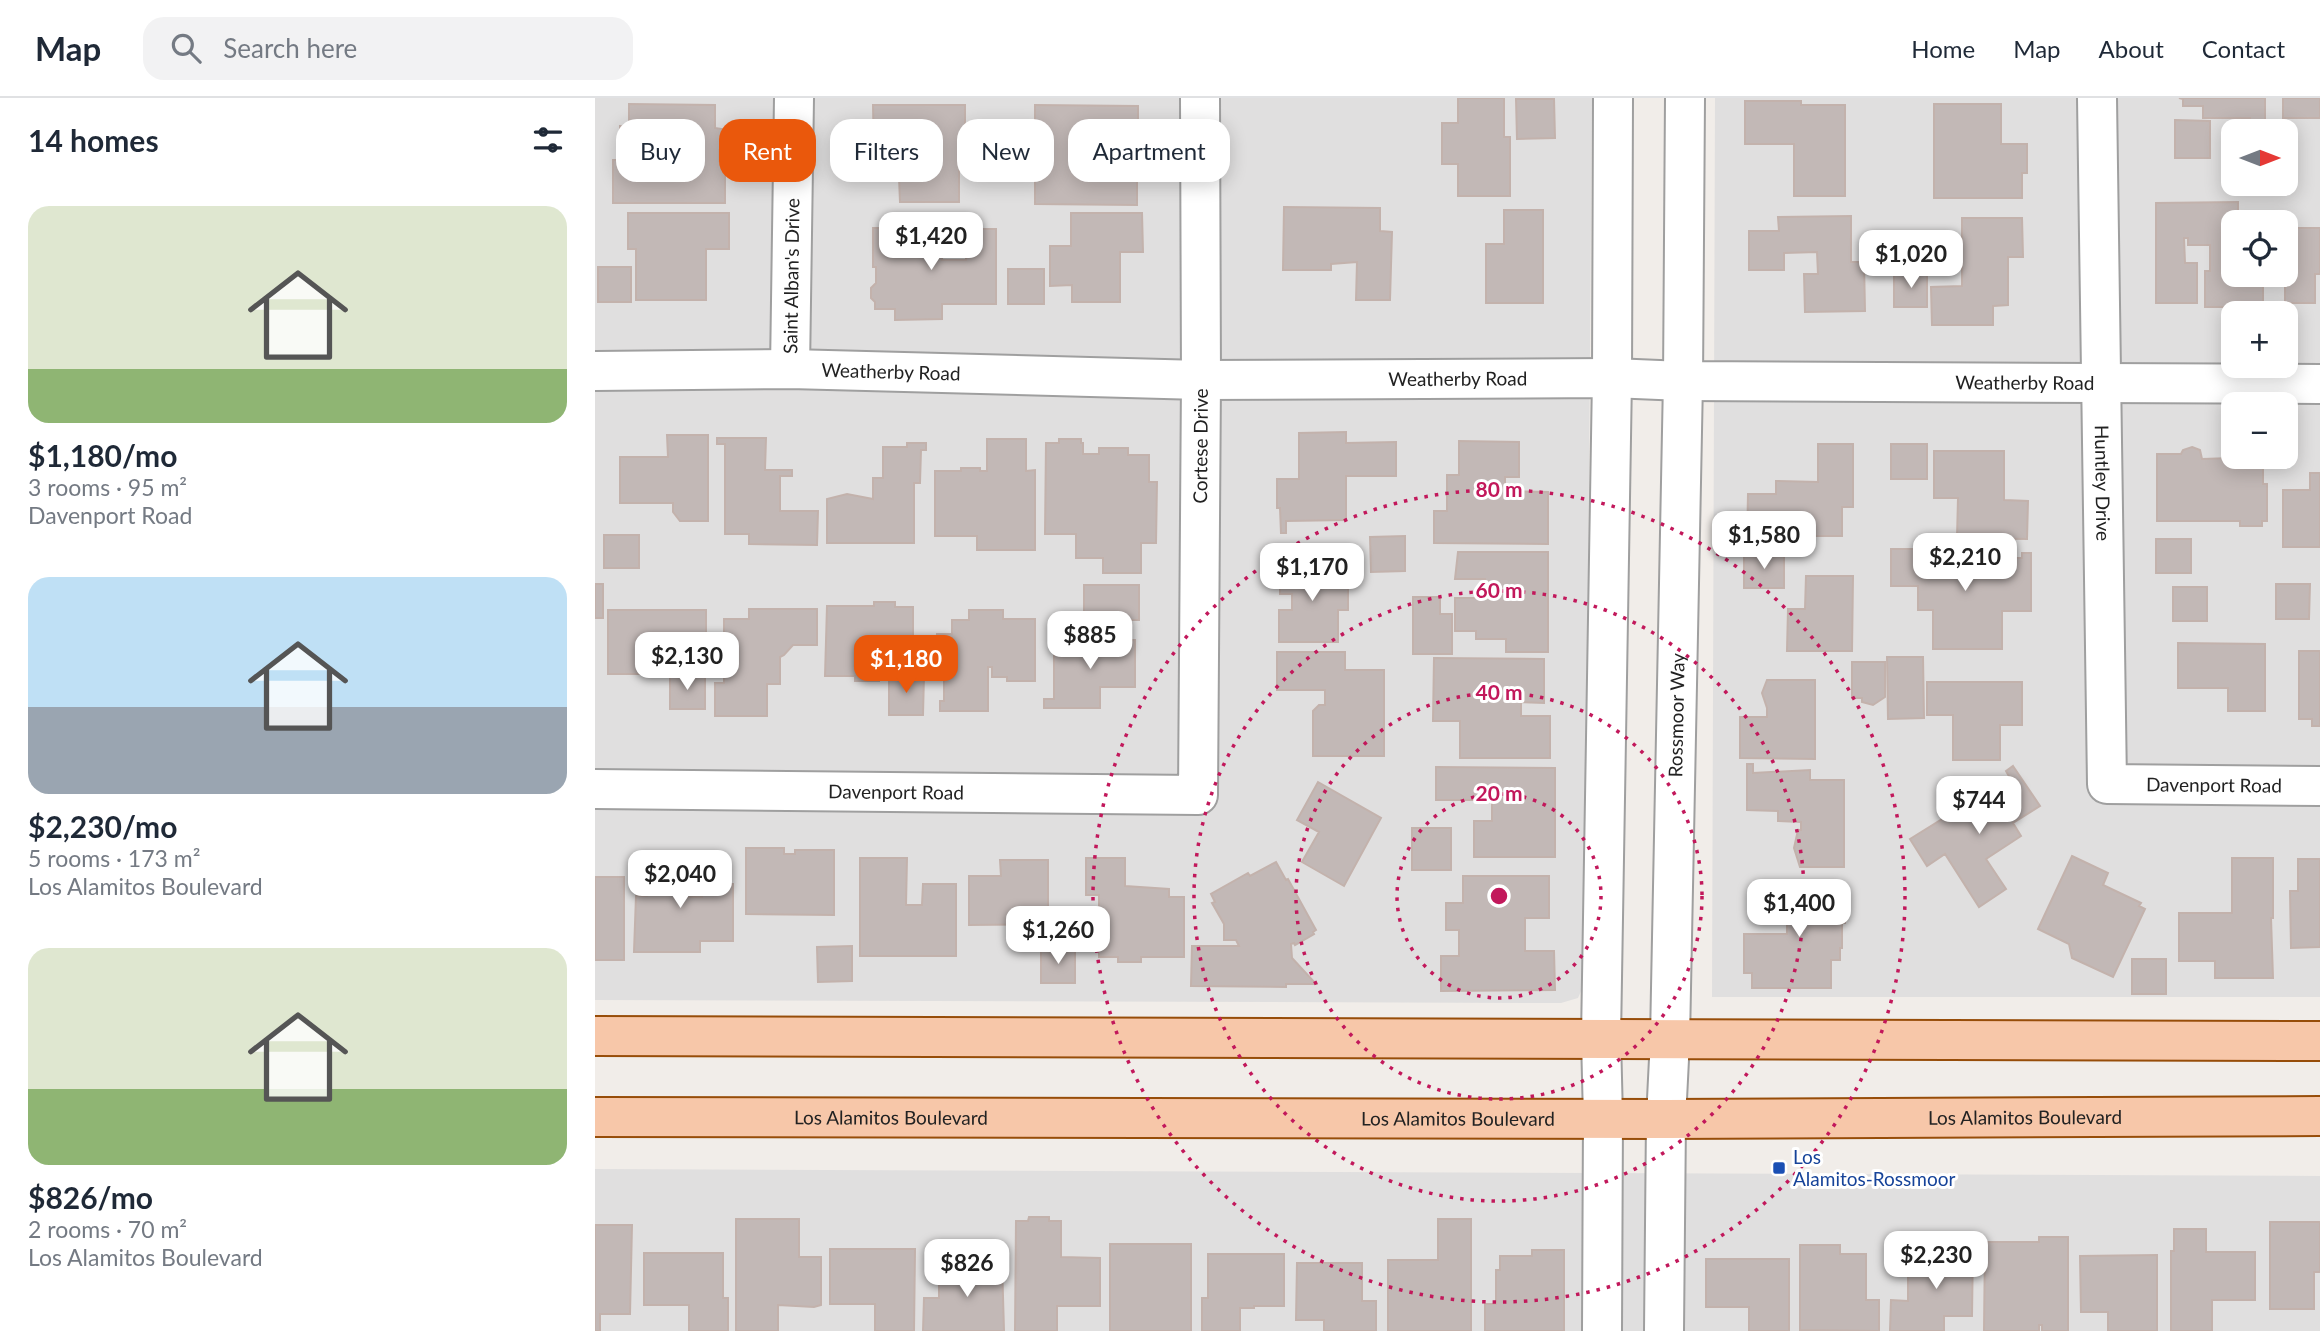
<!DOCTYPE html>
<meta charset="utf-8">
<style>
body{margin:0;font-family:Lato,sans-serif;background:#f2f2f3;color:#1f2937;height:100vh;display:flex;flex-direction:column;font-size:26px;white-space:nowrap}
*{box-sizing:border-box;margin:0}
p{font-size:23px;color:#747a83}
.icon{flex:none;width:38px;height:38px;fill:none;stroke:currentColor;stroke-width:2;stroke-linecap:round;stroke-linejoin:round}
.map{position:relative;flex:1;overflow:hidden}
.panel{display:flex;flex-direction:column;background:#fff;width:595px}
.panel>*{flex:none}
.guide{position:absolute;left:21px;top:21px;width:665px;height:63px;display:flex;gap:14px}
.needle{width:46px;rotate:90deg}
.controls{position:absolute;left:1626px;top:21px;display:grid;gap:14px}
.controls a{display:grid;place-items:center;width:77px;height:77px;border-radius:14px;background:#fff;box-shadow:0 4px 18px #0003;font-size:35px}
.price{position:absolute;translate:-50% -60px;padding:0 16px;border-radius:14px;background:#fff;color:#222;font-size:23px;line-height:46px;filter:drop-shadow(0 2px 4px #0008)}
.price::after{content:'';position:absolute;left:50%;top:42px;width:21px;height:16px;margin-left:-10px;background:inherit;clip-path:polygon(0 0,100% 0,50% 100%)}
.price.on{background:#ea580c;color:#fff}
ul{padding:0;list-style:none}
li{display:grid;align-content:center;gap:14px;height:371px;padding:0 28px}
li span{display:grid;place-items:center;height:217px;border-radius:21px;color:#555}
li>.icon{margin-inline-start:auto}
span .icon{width:126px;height:126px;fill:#fffc;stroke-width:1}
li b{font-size:30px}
h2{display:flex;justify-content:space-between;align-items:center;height:84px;padding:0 28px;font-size:30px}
.pill{padding:0 24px;border-radius:21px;background:#fff;box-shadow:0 4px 18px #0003;font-size:24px;line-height:63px}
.pill.on{background:#ea580c;color:#fff}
header{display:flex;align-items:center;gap:42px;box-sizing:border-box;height:98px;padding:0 35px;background:#fff;border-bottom:2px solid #e0e1e3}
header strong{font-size:33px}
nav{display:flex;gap:38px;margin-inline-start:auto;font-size:24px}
.search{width:490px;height:63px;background:#f2f2f3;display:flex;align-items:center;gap:18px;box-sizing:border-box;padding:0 24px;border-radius:21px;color:#747a83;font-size:26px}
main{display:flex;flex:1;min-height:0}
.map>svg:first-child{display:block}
</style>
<header>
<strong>Map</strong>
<div class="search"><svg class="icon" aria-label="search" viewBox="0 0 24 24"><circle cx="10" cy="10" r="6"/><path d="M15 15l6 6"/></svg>Search here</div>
<nav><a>Home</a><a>Map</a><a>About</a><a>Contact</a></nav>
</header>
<main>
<section class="panel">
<h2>14 homes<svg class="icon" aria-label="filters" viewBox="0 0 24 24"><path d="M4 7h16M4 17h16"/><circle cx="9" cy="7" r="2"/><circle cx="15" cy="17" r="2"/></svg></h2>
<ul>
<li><span style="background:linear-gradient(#dfe7d0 75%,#8fb573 0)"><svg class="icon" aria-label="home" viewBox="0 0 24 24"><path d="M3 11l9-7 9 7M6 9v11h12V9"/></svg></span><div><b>$1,180/mo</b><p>3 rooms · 95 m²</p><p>Davenport Road</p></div></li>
<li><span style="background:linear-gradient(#bfe0f5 60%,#9aa5b1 0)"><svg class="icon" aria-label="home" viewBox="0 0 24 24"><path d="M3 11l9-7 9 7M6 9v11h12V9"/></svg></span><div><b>$2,230/mo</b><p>5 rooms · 173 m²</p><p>Los Alamitos Boulevard</p></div></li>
<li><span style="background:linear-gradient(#dfe7d0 65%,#8fb573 0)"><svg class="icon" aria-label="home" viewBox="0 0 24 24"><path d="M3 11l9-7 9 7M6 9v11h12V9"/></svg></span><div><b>$826/mo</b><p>2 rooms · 70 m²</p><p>Los Alamitos Boulevard</p></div></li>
</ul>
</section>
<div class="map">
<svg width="1725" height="1233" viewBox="0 0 1725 1233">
<rect width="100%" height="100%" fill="#f1ede9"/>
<path fill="#e0dfdf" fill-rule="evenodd" d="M 0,0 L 997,0 L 990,884 L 983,900 L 966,905 L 0,902 Z
M 1120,0 L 1725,0 L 1725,899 L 1117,899 ZM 1638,33 L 1690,33 L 1690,86 L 1638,86 ZM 1638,124 L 1690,124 L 1690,177 L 1638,177 ZM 1638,215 L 1690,215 L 1690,268 L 1638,268 ZM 1638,306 L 1690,306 L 1690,359 L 1638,359 Z
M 0,1071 L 1725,1078 L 1725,1233 L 0,1233 Z"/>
<path fill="#c2b8b6" stroke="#c3b2ac" stroke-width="2" d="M 863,0 L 909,0 L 909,39 L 915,39 L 915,98 L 863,98 L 863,66 L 847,66 L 847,25 L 863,25 Z
M 1584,0 L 1670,0 L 1670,30 L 1655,30 L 1655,20 L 1608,20 L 1608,8 L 1588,8 L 1588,1 Z
M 1688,0 L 1725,0 L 1725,20 L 1688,20 Z
M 921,1 L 959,1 L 960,40 L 922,41 Z
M 1150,3 L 1206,3 L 1206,7 L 1250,7 L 1250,98 L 1199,98 L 1199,46 L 1150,46 Z
M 34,6 L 120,7 L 120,30 L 127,31 L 127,52 L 124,52 L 124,63 L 130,63 L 130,105 L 18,105 L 18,62 L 25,62 L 25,28 L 34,28 Z
M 1339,6 L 1406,6 L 1406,46 L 1432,46 L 1432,75 L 1427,75 L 1427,100 L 1339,100 Z
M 278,7 L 370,7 L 370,42 L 380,42 L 381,73 L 364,73 L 364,104 L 305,104 L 304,79 L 298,79 L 298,56 L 279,56 Z
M 440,7 L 543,8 L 543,46 L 520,46 L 520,61 L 529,62 L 529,64 L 542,65 L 542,107 L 440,106 Z
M 1580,22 L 1615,23 L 1615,60 L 1580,60 Z
M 1643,104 L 1643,117 L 1668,117 L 1668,124 L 1638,124 L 1638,177 L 1668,177 L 1668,209 L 1610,209 L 1610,173 L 1615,173 L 1615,147 L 1593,147 L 1593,140 L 1589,140 L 1590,165 L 1602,165 L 1602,205 L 1561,205 L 1561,105 Z
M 689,109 L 785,110 L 785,133 L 797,134 L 795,202 L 761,202 L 762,164 L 736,166 L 736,172 L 688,172 Z
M 909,112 L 948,112 L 948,205 L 891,205 L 891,146 L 909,146 Z
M 33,115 L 134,115 L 134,151 L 111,151 L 111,202 L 41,202 L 41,151 L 33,151 Z
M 476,115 L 547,115 L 548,154 L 525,154 L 525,204 L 477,204 L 477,187 L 455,188 L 455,148 L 476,148 Z
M 1256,118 L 1256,164 L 1269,164 L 1270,213 L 1210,214 L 1209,176 L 1223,176 L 1222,154 L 1189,155 L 1189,172 L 1154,172 L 1154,133 L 1184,133 L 1183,119 Z
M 1367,120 L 1427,120 L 1428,159 L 1413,159 L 1413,207 L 1398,208 L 1398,227 L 1337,227 L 1336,189 L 1367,188 Z
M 278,130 L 347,130 L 347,162 L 371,162 L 371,131 L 401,131 L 401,206 L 347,206 L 347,221 L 300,222 L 300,211 L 280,211 L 280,204 L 276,200 L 276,190 L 281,185 L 281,169 L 278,169 Z
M 1690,130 L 1725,130 L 1725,176 L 1720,176 L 1720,205 L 1690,205 Z
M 3,169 L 36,169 L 36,204 L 3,204 Z
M 413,171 L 449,171 L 449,206 L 413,206 Z
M 1299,174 L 1332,174 L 1332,209 L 1299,209 Z
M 751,334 L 751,345 L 801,344 L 801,378 L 751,378 L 751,422 L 691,423 L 691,435 L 686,435 L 685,410 L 682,410 L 682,381 L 704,381 L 704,335 Z
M 72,337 L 113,337 L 113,423 L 85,423 L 78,414 L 78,405 L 25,405 L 25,359 L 73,359 Z
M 122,340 L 171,340 L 170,372 L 197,372 L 197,378 L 185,378 L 185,413 L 223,413 L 222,447 L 154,446 L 154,436 L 130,436 L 130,346 L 122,346 Z
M 392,341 L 431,341 L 431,373 L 440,372 L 440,452 L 382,452 L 382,438 L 340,438 L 340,373 L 366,373 L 366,370 L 385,370 L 385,373 L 392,373 Z
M 464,341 L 486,341 L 486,345 L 488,345 L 488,356 L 504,356 L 504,350 L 533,350 L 533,357 L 554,357 L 554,384 L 562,384 L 561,445 L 546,445 L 546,475 L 508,475 L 508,460 L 481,460 L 481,436 L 450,436 L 451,345 L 464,345 Z
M 864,343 L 924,344 L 924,379 L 910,379 L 910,393 L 953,394 L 953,446 L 839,445 L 839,413 L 852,413 L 852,377 L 864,377 Z
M 312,345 L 331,345 L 331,352 L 326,352 L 325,385 L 319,385 L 319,445 L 232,445 L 232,401 L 252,396 L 278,401 L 278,380 L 288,380 L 288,349 L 312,349 Z
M 1223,346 L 1258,346 L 1258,409 L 1247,409 L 1247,438 L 1176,438 L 1176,447 L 1152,447 L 1153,396 L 1181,396 L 1181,383 L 1223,384 Z
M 1296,346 L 1332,346 L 1332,381 L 1296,381 Z
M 1597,349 L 1605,352 L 1607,361 L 1637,360 L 1637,358 L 1668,359 L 1668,386 L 1672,386 L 1672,423 L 1667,423 L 1667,428 L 1645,428 L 1645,423 L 1562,423 L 1562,356 L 1586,356 L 1588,352 Z
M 1339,353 L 1409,353 L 1409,402 L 1433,403 L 1432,441 L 1362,440 L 1363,400 L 1339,400 Z
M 1715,375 L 1725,375 L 1725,449 L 1688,449 L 1688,392 L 1715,392 Z
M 9,437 L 44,437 L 44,470 L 9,470 Z
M 810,438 L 810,473 L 776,474 L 775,439 Z
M 1561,441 L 1596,441 L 1596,475 L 1561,475 Z
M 1296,451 L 1328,451 L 1328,455 L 1409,455 L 1409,460 L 1427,460 L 1427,455 L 1436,455 L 1436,513 L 1407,513 L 1407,551 L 1338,551 L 1338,512 L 1323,512 L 1323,488 L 1296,488 Z
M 863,454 L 953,454 L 953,554 L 911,554 L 911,541 L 881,541 L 881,533 L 860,533 L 860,500 L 890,500 L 890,481 L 860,481 Z
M 1149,456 L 1189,456 L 1189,490 L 1149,490 Z
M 685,461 L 693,461 L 693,468 L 744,468 L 744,481 L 753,481 L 753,512 L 743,512 L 743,544 L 684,544 L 684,512 L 697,512 L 697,496 L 685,496 Z
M 1211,478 L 1258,478 L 1257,553 L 1192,553 L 1193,511 L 1210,511 Z
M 0,486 L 8,486 L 8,520 L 0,520 Z
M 1681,486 L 1715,486 L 1714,521 L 1681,521 Z
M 489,487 L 544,487 L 544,522 L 489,522 Z
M 1578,489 L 1612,489 L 1612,523 L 1578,523 Z
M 818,499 L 845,499 L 845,516 L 857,516 L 857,556 L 818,556 Z
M 279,504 L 300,504 L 300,509 L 318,509 L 318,558 L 293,558 L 293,564 L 284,564 L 284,583 L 260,583 L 260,578 L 230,578 L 232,508 L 279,508 Z
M 154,511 L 222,511 L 222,547 L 198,547 L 189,557 L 185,559 L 185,586 L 172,586 L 172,618 L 120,618 L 120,585 L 129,585 L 129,521 L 154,521 Z
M 13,512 L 111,512 L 111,567 L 83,567 L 83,563 L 52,563 L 52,576 L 13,576 Z
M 374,512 L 408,512 L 408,521 L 440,521 L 440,583 L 412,583 L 412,579 L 397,579 L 397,569 L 393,569 L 393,613 L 345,613 L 345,603 L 349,603 L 349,582 L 340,582 L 342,536 L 357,536 L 357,522 L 374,522 Z
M 459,542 L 540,542 L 540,589 L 505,589 L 505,610 L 449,610 L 449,601 L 459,601 Z
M 1583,545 L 1670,546 L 1670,613 L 1633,613 L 1633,590 L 1583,590 Z
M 1704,553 L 1725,553 L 1725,628 L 1717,628 L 1717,621 L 1704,621 Z
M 682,554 L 750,554 L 750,572 L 789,572 L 789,658 L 718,658 L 718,613 L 724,607 L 730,607 L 730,592 L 682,592 Z
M 1292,559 L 1328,559 L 1329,620 L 1293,621 Z
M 839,560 L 949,561 L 949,605 L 926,604 L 926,618 L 955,618 L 955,660 L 865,660 L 865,623 L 838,623 Z
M 1257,564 L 1290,564 L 1290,599 L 1278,607 L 1267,604 L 1267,600 L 1257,600 Z
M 75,576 L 110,576 L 110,611 L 75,611 Z
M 294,577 L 329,577 L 328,617 L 294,617 Z
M 1172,582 L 1220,582 L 1220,661 L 1145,660 L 1145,619 L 1172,619 L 1172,610 L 1167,595 Z
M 1332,584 L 1427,584 L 1427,627 L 1405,627 L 1405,662 L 1358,662 L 1358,617 L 1332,617 Z
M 1152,666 L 1158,666 L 1158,675 L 1215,672 L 1215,682 L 1249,682 L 1249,769 L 1205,769 L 1199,750 L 1203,732 L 1206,732 L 1206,724 L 1183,723 L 1183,713 L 1152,712 Z
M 1418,668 L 1445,708 L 1418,725 L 1426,738 L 1391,761 L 1411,791 L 1384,809 L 1350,756 L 1332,768 L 1315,741 L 1357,715 L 1358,717 L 1415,680 L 1411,673 Z
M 841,669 L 960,670 L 960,759 L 879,759 L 879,723 L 897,723 L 897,702 L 841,702 Z
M 723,684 L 786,720 L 749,788 L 707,764 L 724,734 L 702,722 Z
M 817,730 L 856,730 L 856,772 L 817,772 Z
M 151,750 L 189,750 L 189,756 L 200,756 L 200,752 L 239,752 L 239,817 L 151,816 Z
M 52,754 L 88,754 L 91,773 L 88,799 L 107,799 L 107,786 L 138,786 L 138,843 L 105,843 L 105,854 L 39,854 L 41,798 L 52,798 Z
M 1477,758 L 1513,775 L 1508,787 L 1546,805 L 1544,808 L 1550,811 L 1518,879 L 1477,860 L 1474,846 L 1443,831 Z
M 265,760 L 312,760 L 311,807 L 327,807 L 328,786 L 361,786 L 361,858 L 265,858 Z
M 491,760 L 530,760 L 530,788 L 574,791 L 574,799 L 589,799 L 589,859 L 546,859 L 546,864 L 523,864 L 523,859 L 504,859 L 504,797 L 491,797 Z
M 1637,760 L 1678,760 L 1678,820 L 1676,820 L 1678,880 L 1620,880 L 1620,863 L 1584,863 L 1584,815 L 1637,815 Z
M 1703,761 L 1725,761 L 1725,849 L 1696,850 L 1695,793 L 1703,793 Z
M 405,762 L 453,762 L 453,826 L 374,827 L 374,778 L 406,778 Z
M 681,764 L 691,782 L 693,781 L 721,832 L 718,834 L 719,836 L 700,847 L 699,845 L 696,846 L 697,860 L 721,886 L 691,886 L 691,889 L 596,888 L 597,848 L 644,848 L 641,842 L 629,842 L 629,826 L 617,805 L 620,804 L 616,796 L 653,775 L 655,778 Z
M 868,778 L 954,778 L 954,820 L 930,820 L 930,853 L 959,853 L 960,892 L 846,893 L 846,858 L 864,858 L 864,832 L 851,832 L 851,805 L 868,805 Z
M 0,779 L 29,779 L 29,862 L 0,862 Z
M 1179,787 L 1250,787 L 1250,825 L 1247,825 L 1247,850 L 1245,850 L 1245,862 L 1236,862 L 1236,890 L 1157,890 L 1157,875 L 1149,875 L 1149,836 L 1192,836 L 1192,826 L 1180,826 Z
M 257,848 L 257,883 L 223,884 L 222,849 Z
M 480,850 L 480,885 L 446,885 L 446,851 Z
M 1537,861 L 1571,861 L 1571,896 L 1537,896 Z
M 434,1119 L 454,1119 L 454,1123 L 466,1123 L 466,1159 L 505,1160 L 505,1208 L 462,1208 L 462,1233 L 420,1233 L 421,1123 L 433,1123 Z
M 141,1121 L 204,1121 L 204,1159 L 226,1159 L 226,1207 L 219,1209 L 183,1207 L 183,1233 L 141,1233 Z
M 843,1121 L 876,1121 L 876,1233 L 793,1233 L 793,1162 L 843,1162 Z
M 1675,1124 L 1725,1124 L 1725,1174 L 1719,1174 L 1719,1211 L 1675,1211 Z
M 0,1127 L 37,1127 L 35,1216 L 5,1216 L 5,1233 L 0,1233 Z
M 1579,1131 L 1611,1131 L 1611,1154 L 1660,1154 L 1660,1202 L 1617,1202 L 1617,1233 L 1576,1233 L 1576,1153 L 1579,1153 Z
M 1444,1139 L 1473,1139 L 1473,1233 L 1447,1233 L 1447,1227 L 1444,1227 L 1444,1233 L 1389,1233 L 1390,1144 L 1444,1144 Z
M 515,1146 L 596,1146 L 596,1233 L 515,1233 Z
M 1205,1147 L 1245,1147 L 1245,1156 L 1271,1156 L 1271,1202 L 1284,1202 L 1284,1233 L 1205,1232 Z
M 1343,1147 L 1378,1147 L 1377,1218 L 1349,1218 L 1349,1233 L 1295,1233 L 1296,1202 L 1313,1203 L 1313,1160 L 1343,1160 Z
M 235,1151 L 320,1151 L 319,1233 L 280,1233 L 280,1206 L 235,1206 Z
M 937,1152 L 969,1152 L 969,1233 L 890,1233 L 890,1206 L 901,1206 L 901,1172 L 905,1172 L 905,1158 L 937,1158 Z
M 49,1155 L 128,1155 L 128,1200 L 133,1200 L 133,1233 L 94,1233 L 94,1207 L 49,1207 Z
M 613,1156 L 689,1156 L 689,1208 L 659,1208 L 659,1210 L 645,1210 L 645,1233 L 607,1233 L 607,1200 L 613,1200 Z
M 1562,1157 L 1562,1233 L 1513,1233 L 1513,1214 L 1486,1214 L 1485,1158 Z
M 1111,1161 L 1194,1161 L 1194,1233 L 1154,1233 L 1154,1209 L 1111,1209 Z
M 344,1164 L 407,1164 L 409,1233 L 328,1233 L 329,1200 L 344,1200 Z
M 702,1165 L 767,1165 L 767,1203 L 781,1203 L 781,1233 L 729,1233 L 729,1222 L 701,1222 Z"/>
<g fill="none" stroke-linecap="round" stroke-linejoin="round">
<g stroke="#9f9f9f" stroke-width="42">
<g id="minor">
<path id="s1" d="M 1502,0 L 1512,686 L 1725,688"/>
<path id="s2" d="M 195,271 L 199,0"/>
<path id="s3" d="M 0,273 L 195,271 L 606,282 L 1017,280 L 1088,283 L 1725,286"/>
<path id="s4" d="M 0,691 L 603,697 L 606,282 L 605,0"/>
<path d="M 1007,1233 L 1008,1020 L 1006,940 L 1017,280 L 1018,0"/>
<path id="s5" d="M 1069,1233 L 1071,1021 L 1075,941 L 1088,283 L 1090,0"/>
</g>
</g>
<g stroke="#974d09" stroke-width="42">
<g id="major">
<path d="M 0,938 L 1725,943"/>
<path id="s6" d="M 0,1019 L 1071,1021 L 1725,1018"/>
</g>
</g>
<use href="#minor" stroke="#fff" stroke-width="38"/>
<use href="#major" stroke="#f7c7a9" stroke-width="38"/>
</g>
<g fill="none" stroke="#c2185b" stroke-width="3.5" stroke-dasharray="3.5 7">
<circle cx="904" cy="798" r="102"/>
<circle cx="904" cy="798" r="203"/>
<circle cx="904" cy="798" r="305"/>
<circle cx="904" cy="798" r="406"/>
</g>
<rect fill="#1a4fb4" stroke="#fff" stroke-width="2.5" x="1177" y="1063" width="14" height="14" rx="3.5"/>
<g text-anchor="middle" stroke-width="6" stroke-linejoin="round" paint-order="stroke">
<g font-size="19" fill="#222" stroke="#fff">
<text dy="7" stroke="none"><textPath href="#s2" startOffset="93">Saint Alban's Drive</textPath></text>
<text dy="7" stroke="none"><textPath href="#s3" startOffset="296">Weatherby Road</textPath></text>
<text dy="7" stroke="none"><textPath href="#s3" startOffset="863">Weatherby Road</textPath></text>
<text dy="7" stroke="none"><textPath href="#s3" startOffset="1430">Weatherby Road</textPath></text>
<text dy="7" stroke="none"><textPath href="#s4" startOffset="952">Cortese Drive</textPath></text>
<text dy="7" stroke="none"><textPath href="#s1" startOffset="385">Huntley Drive</textPath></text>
<text dy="7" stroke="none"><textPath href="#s5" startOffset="616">Rossmoor Way</textPath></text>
<text dy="7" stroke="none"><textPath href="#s1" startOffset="793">Davenport Road</textPath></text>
<text dy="7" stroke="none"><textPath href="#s4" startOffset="301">Davenport Road</textPath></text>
<text dy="7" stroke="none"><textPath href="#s6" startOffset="1430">Los Alamitos Boulevard</textPath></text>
<text dy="7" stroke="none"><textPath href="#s6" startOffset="296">Los Alamitos Boulevard</textPath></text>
<text dy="7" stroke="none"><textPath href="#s6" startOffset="863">Los Alamitos Boulevard</textPath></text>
</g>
<g font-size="19" fill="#164399" stroke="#fff" text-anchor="start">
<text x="1198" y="1066">Los<tspan x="1198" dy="22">Alamitos-Rossmoor</tspan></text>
</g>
</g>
<circle cx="904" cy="798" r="10" fill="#c2185b" stroke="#fff" stroke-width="3.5"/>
<g font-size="21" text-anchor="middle" font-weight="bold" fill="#c2185b" stroke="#fff" stroke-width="6" stroke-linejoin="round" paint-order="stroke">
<text x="904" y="399">80 m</text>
<text x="904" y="500">60 m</text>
<text x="904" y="602">40 m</text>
<text x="904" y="703">20 m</text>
</g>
</svg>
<div class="controls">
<a><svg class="needle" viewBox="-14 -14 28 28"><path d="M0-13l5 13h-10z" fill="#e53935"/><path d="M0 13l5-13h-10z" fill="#747a83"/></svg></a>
<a><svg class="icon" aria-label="locate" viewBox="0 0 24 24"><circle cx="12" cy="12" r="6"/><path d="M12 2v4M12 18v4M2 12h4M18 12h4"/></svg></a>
<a>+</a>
<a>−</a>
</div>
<b class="price" style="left:336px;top:174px">$1,420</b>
<b class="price" style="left:1316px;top:192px">$1,020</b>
<b class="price" style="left:1169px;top:473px">$1,580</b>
<b class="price" style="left:1370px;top:495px">$2,210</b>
<b class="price" style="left:717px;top:505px">$1,170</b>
<b class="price" style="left:495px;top:573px">$885</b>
<b class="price" style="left:92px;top:594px">$2,130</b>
<b class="price on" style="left:311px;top:597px">$1,180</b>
<b class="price" style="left:1384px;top:738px">$744</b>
<b class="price" style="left:85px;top:812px">$2,040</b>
<b class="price" style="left:1204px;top:841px">$1,400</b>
<b class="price" style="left:463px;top:868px">$1,260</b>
<b class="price" style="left:1341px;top:1193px">$2,230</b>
<b class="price" style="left:372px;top:1201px">$826</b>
<div class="guide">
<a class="pill">Buy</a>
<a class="pill on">Rent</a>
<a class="pill">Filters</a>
<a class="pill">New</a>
<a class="pill">Apartment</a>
</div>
</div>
</main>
